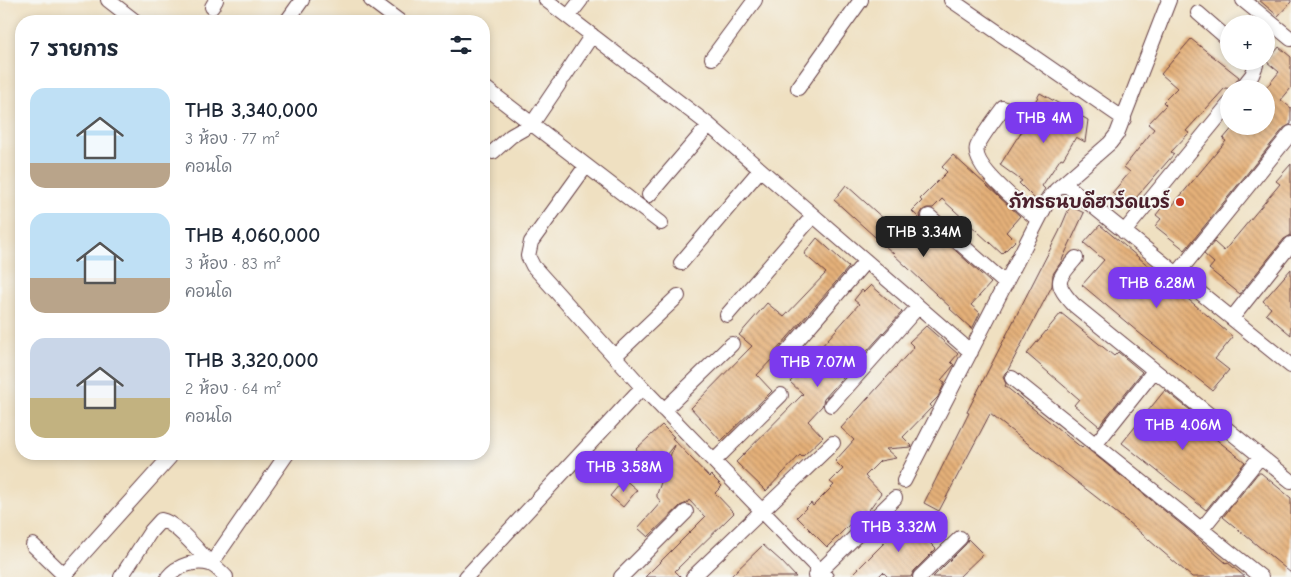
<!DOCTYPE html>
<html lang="th">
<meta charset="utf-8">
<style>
body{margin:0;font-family:"Comic Neue","Playpen Sans Thai",sans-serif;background:#f6f6f7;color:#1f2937;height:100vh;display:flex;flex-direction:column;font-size:19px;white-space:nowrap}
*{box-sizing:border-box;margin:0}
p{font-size:16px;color:#747a83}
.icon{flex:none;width:28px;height:28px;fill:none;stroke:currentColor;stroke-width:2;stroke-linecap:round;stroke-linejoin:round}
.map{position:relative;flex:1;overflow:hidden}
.details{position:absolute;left:15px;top:15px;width:475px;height:445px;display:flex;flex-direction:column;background:#fff;border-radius:20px;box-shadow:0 2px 8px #0003}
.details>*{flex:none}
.fabs{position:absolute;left:1220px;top:15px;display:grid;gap:10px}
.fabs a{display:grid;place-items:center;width:55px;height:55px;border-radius:50%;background:#fff;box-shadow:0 2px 8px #0003;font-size:25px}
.price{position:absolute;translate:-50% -42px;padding:0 11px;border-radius:10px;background:#7c3aed;color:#fff;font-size:16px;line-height:32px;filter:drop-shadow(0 1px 2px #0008)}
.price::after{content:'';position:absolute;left:50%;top:30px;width:15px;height:11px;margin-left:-8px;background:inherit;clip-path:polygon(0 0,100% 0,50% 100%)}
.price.selected{background:#222;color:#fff}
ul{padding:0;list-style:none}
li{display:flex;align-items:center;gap:15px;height:125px;padding:0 15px}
li span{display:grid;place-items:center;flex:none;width:140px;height:100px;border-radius:15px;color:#555}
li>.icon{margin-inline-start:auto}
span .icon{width:60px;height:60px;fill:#fffc;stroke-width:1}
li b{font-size:21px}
h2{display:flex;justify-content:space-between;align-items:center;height:60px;padding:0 15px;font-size:21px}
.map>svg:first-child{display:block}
</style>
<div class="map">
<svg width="1291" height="577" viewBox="0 0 1291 577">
<defs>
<pattern id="building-back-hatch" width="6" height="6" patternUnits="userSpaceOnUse" patternTransform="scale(1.25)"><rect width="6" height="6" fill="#e5b179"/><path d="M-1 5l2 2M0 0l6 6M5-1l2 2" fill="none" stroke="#bc8f63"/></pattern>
</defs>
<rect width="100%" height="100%" fill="#f6f6f2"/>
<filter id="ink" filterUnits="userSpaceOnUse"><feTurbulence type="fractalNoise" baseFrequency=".02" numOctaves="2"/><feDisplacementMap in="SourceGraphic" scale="10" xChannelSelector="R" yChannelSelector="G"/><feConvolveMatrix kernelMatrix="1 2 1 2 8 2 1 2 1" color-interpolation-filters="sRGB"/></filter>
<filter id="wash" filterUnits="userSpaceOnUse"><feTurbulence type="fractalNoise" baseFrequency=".0096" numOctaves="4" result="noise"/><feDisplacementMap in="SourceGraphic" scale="20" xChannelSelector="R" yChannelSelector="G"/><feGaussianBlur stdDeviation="1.12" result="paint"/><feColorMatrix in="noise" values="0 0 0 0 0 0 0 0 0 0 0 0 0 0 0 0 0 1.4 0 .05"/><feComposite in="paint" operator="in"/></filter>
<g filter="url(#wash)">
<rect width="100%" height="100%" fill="#efe0c1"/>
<g id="blocks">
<path fill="url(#building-back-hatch)" d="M 1259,0 L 1291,0 L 1291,2 L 1278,16 Z
M 1191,39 L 1239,77 L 1232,89 L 1225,88 L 1186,131 L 1189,133 L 1171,152 L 1174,154 L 1128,207 L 1112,193 L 1130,172 L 1124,167 L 1154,129 L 1148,124 L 1166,105 L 1163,102 L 1177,88 L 1161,74 Z
M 1279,47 L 1291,57 L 1291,88 L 1281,100 L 1291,108 L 1291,124 L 1284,128 L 1185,250 L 1155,226 L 1161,219 L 1156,215 L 1166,202 L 1172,206 L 1226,141 L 1223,139 L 1234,126 L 1266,126 L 1266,88 L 1279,72 L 1267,62 Z
M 1040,93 L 1088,120 L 1085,142 L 1076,137 L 1063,159 L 1061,158 L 1042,186 L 1045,189 L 1037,201 L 1019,183 L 1022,181 L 1000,165 L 1017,138 L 1018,138 L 1032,113 L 1030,111 Z
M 953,155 L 1020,216 L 1006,232 L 1015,241 L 1002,254 L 942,199 L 933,208 L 927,208 L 923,210 L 920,215 L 921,220 L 912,211 L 922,201 L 920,199 L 947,172 L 942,167 Z
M 1291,164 L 1291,235 L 1284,239 L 1240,294 L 1209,269 L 1214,263 L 1204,254 L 1214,242 L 1224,251 L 1280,184 L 1276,181 Z
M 846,185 L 905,238 L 922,220 L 991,283 L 971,305 L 980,313 L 972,329 L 950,309 L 951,308 L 893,254 L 894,254 L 834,200 Z
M 1070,206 L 1084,213 L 1061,262 L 1053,274 L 1052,286 L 1008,370 L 1005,373 L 1003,377 L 1006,384 L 1005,386 L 1082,448 L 1084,446 L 1186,528 L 1226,563 L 1227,562 L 1245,577 L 1192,577 L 1128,522 L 990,414 L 939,511 L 924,503 L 969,413 L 967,412 L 1059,232 Z
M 1100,225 L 1233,337 L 1215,359 L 1229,370 L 1212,390 L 1138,332 L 1082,285 L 1104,260 L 1084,243 Z
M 817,238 L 849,267 L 774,353 L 772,359 L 757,375 L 772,391 L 721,441 L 691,408 L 752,346 L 739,335 L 767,303 L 784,317 L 826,273 L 804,254 Z
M 1291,269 L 1291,335 L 1266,314 L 1271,308 L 1263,301 Z
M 871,285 L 902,312 L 824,399 L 822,406 L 808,421 L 823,437 L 802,457 L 800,455 L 766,491 L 736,462 L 803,394 L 790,382 L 859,304 L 854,300 L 862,290 L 864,292 Z
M 1061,313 L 1114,356 L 1118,352 L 1142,372 L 1099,426 L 1074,405 L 1079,399 L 1027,354 Z
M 926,326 L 958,354 L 951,362 L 954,365 L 941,380 L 945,382 L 938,397 L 930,405 L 932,407 L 903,437 L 912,446 L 911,447 L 886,449 L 896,458 L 880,461 L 865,476 L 881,493 L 866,514 L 865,515 L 862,512 L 827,547 L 797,517 L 811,503 L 813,506 L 834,485 L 830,482 L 843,469 L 835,461 L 854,440 L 841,428 L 914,347 L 909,342 Z
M 1165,390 L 1190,410 L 1185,415 L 1245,462 L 1206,510 L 1122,443 Z
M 662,425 L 674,437 L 672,438 L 709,477 L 711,475 L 722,486 L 715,493 L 734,513 L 675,571 L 681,577 L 645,577 L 705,517 L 689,500 L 687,503 L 680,506 L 648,537 L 638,528 L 661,502 L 657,497 L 657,494 L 674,445 L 658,465 L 651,459 L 648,461 L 636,449 Z
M 1258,473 L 1261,473 L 1291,498 L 1291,573 L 1223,517 Z
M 624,479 L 637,490 L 623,507 L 610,496 Z
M 913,514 L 926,527 L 920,533 L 936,549 L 914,571 L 911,577 L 888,577 L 883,572 L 878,577 L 850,577 Z
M 968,539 L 983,554 L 959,577 L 933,577 L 966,544 Z
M 763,545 L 781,561 L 796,577 L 730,577 Z"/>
</g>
</g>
<g filter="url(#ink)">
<use href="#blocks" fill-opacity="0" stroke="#633c42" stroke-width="1"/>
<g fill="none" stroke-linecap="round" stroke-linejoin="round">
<g stroke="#633c42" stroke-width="16">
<path id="minor" d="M 108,0 L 135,21
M 371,0 L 399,21
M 546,0 L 709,125 L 971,352
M 951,0 L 1124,119
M 1243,0 L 1291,39
M 212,7 L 216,0
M 1198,13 L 1229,40
M 568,17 L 581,0
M 287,21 L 302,0
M 712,58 L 755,0
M 564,77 L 592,35
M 484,87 L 661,223
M 798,88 L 861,0
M 1241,89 L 1252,75 L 1256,65 L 1253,61
M 1003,108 C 997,116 980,139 977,147 C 971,167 1024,207 1038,220
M 493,152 L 511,136 L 532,124 L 559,84
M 586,166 L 531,242 L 528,256 L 533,266 L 641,386 L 826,577
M 1064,183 L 1291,366
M 649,195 L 709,125
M 929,216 L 1006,284
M 1124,232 L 1229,104
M 1076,258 C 1057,280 1053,282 1074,305 L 1291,481
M 681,263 L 760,170
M 1177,274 L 1291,133
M 727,315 L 813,216
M 1232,318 L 1291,244
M 615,356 L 678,296
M 781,359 L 866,261
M 1012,378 L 1261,577
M 831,405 L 918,307
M 664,410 L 732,344
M 1095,445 L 1154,371
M 714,461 L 781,395
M 904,481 L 1049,199 L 1056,190 L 1110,143 L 1117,134 L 1169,0
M 1201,530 L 1260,457
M 33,545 L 66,577
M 64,575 L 170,457
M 815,576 L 895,498
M 121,577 L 151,531 L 161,520 C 176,522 200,553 211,564 L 287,454
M 168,577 C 178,565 195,560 210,564 C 216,566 222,573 226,577
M 466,577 L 636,394
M 621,577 L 686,512
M 693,577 L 833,443
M 920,577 L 960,538"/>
</g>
<use href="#minor" stroke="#fff" stroke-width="14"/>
</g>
</g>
<circle fill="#c8321e" stroke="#f6f6f2" stroke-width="2" cx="1180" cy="202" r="5"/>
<g text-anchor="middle" stroke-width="4" stroke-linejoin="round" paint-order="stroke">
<g font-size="18" font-weight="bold" fill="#4a1f2b" stroke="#f6f6f2" text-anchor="end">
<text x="1170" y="208">ภัทรธนบดีฮาร์ดแวร์</text>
</g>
</g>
</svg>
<div class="fabs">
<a>+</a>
<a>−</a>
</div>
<b class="price" style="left:1044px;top:144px">THB 4M</b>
<b class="price selected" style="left:924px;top:258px">THB 3.34M</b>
<b class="price" style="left:1157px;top:309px">THB 6.28M</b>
<b class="price" style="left:818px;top:388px">THB 7.07M</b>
<b class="price" style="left:1183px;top:451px">THB 4.06M</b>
<b class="price" style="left:624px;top:493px">THB 3.58M</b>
<b class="price" style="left:899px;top:553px">THB 3.32M</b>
<section class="details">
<h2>7 รายการ<svg class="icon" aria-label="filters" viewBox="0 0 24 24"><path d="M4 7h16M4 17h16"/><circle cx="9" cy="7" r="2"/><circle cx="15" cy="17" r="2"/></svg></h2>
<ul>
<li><span style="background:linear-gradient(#bfe0f5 75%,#b9a48a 0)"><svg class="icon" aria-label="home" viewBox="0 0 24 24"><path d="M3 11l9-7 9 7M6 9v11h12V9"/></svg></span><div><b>THB 3,340,000</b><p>3 ห้อง · 77 m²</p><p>คอนโด</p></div></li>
<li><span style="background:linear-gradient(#bfe0f5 65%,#b9a48a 0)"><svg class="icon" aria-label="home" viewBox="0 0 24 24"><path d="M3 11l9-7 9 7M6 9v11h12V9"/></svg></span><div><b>THB 4,060,000</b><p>3 ห้อง · 83 m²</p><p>คอนโด</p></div></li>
<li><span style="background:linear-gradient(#c9d6e8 60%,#c2b280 0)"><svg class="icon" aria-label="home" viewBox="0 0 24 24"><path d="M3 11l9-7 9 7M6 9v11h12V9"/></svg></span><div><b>THB 3,320,000</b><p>2 ห้อง · 64 m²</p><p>คอนโด</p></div></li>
</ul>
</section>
</div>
